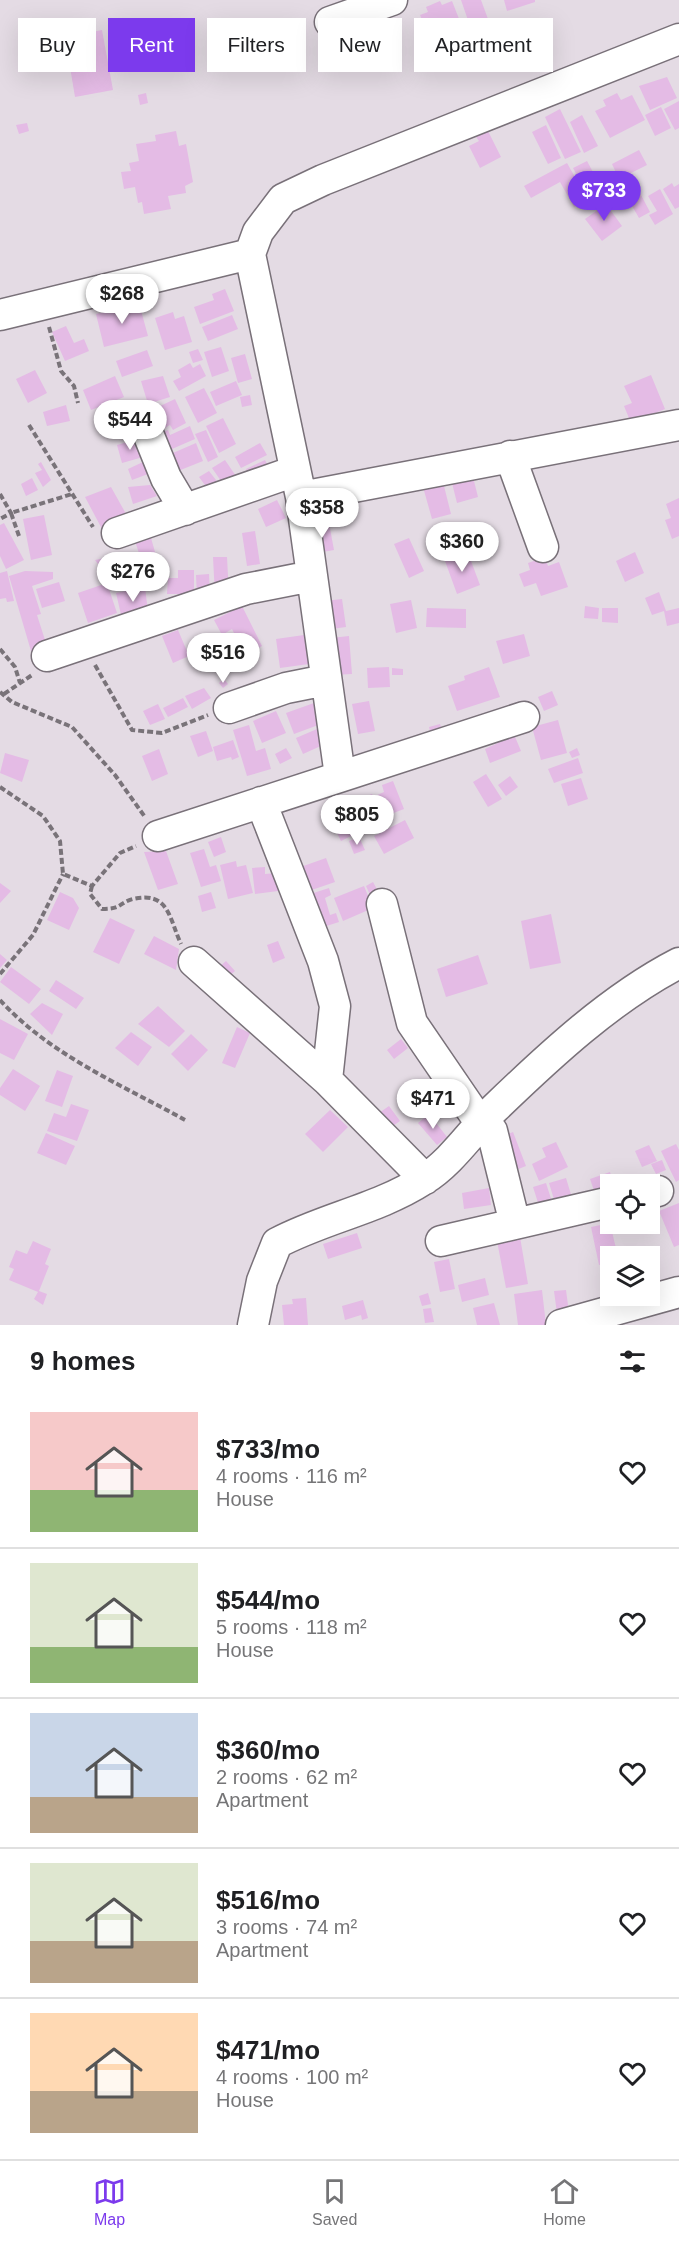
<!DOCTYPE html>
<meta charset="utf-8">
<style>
body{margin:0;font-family:Helvetica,sans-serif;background:#f6f6f6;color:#202124;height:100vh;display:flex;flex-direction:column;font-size:22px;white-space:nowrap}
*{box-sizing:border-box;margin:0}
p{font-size:20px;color:#757577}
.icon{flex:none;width:33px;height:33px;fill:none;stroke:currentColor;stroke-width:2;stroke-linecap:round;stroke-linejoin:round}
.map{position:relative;height:1325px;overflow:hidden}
.sheet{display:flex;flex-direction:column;background:#fff;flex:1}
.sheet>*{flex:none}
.banner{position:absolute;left:18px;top:18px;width:644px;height:54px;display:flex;gap:12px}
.tools{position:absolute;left:600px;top:1174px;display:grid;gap:12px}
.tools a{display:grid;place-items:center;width:60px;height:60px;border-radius:0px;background:#fff;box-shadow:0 6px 24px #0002;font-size:30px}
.price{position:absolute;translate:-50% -51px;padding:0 14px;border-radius:21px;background:#fff;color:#222;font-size:20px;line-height:39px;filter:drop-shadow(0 2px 3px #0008)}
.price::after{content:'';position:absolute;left:50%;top:36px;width:18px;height:14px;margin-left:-9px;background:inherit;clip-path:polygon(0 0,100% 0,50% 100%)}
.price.selected{background:#7c3aed;color:#fff}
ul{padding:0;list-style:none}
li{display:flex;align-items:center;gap:18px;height:150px;padding:0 30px}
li+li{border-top:2px solid #e0e0e0}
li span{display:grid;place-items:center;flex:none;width:168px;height:120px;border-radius:0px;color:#555}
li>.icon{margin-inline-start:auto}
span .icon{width:72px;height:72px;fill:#fffc;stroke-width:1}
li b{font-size:26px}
h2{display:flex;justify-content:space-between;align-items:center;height:72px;padding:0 30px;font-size:26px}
.chip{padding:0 21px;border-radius:0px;background:#fff;box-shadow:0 6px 24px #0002;font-size:21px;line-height:54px}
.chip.selected{background:#7c3aed;color:#fff}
.tab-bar{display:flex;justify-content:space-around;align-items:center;height:84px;border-top:2px solid #e0e0e0;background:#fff;font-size:16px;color:#757577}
.tab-bar a{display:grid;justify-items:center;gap:3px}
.tab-bar .selected{color:#7c3aed}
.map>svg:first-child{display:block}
</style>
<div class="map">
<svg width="679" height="1325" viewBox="0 0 679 1325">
<rect width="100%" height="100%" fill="#e4dbe4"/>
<path fill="#e4bbe5" d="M 461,0 L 481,0 L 488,19 L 470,26 Z
M 504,0 L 535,0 L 535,2 L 507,11 Z
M 440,1 L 442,5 L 452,1 L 463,29 L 431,42 L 420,15 L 428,12 L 426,7 Z
M 381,14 L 391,45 L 373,51 L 363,20 Z
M 362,28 L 372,57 L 350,67 L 341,40 L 350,37 L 349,32 Z
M 102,30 L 113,90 L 75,97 L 65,37 Z
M 340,43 L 345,58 L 340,60 L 335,45 Z
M 667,77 L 677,98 L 650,110 L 639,86 Z
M 146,93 L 148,103 L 140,105 L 138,95 Z
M 617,93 L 621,100 L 632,95 L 645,120 L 610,138 L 595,111 L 606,106 L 603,100 Z
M 679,101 L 679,128 L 675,130 L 664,109 Z
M 661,107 L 671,128 L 655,136 L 645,115 Z
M 560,109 L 581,152 L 565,159 L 545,117 Z
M 582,115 L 598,146 L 584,153 L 570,122 Z
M 27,123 L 29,131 L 19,134 L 16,125 Z
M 546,125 L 561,158 L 548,164 L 532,132 Z
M 176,131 L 179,146 L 186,144 L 193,182 L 185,186 L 186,193 L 168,196 L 171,209 L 144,214 L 142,202 L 138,203 L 135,187 L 124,189 L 121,172 L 131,171 L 129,163 L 139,161 L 136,144 L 156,141 L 155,135 Z
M 488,131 L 501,157 L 480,168 L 469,146 L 479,141 L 476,137 Z
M 639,150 L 647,165 L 619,179 L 612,164 Z
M 587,161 L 601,187 L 587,194 L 573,168 Z
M 567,163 L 588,200 L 574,207 L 560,182 L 531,198 L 524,186 Z
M 672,183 L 674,187 L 679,184 L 679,207 L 675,209 L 663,189 Z
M 660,189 L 673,214 L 655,225 L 649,215 L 657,211 L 648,196 Z
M 640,193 L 650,212 L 639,218 L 628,199 Z
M 606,204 L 622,226 L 602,241 L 585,219 Z
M 225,289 L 234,311 L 200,324 L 194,307 L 214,300 L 212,294 Z
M 139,303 L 148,336 L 104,347 L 96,314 Z
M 173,312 L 175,319 L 184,316 L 192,342 L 165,350 L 155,318 Z
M 232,315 L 238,329 L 208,341 L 202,327 Z
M 66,326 L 74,343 L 84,339 L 89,351 L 65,361 L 52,332 Z
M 221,347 L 229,371 L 212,377 L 204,352 Z
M 198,349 L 203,360 L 193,363 L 189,352 Z
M 147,350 L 153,366 L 122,377 L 116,361 Z
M 245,354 L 252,379 L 238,383 L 231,358 Z
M 190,363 L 193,368 L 200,364 L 206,376 L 179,391 L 173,381 L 181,377 L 178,370 Z
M 35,370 L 47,393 L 28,403 L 16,379 Z
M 651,375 L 665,409 L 631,423 L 624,406 L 632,403 L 624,386 Z
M 115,376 L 124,397 L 91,410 L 83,390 Z
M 163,376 L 170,397 L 148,404 L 141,381 Z
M 236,381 L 242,395 L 216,406 L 210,392 Z
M 204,388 L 217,413 L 198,423 L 185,397 Z
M 250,395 L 252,405 L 242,407 L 240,397 Z
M 175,399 L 186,423 L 173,430 L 170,425 L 163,429 L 157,416 L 161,414 L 158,407 Z
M 66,405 L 70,421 L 47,426 L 43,412 Z
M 131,417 L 134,432 L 110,436 L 108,421 Z
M 223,418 L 236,444 L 219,453 L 206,426 Z
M 190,426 L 195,439 L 165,452 L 158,434 L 168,430 L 170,435 Z
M 206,430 L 218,457 L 208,462 L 195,434 Z
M 138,439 L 143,457 L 122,463 L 117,445 Z
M 196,443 L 203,461 L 173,473 L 166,456 Z
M 260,443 L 267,455 L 241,468 L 235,457 Z
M 225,460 L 240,482 L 228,491 L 212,468 Z
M 265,460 L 270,470 L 251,479 L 246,469 Z
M 41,462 L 51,480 L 43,487 L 35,473 L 42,470 L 38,464 Z
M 143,462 L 148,474 L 132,480 L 128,469 Z
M 209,471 L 223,489 L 213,496 L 199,477 Z
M 472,473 L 478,497 L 457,503 L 451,479 Z
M 32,478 L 38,490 L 26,496 L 21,484 Z
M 443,482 L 451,514 L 432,519 L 423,487 Z
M 150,485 L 157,496 L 133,504 L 128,487 Z
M 111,487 L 130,521 L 102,529 L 85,497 Z
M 679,498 L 679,536 L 672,539 L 665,520 L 671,518 L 666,504 Z
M 277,500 L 286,518 L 266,527 L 258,509 Z
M 44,515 L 52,555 L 31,560 L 23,519 Z
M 4,523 L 24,560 L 6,569 L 0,556 L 0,525 Z
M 329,523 L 334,550 L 311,554 L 314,525 Z
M 255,531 L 260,564 L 247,566 L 242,533 Z
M 151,538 L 163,580 L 149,584 L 135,541 Z
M 409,538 L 424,571 L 409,578 L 394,544 Z
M 135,552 L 141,577 L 112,583 L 95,560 Z
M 635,552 L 644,573 L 625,582 L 616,561 Z
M 468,553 L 480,585 L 457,594 L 445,561 Z
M 213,557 L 227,557 L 229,595 L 215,596 Z
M 545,557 L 548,566 L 559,562 L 568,587 L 541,596 L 536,583 L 524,587 L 519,574 L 530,570 L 528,563 Z
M 178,570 L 194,570 L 194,594 L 167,594 L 168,578 L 178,578 Z
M 7,571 L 14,601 L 7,602 L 6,598 L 0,599 L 0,573 Z
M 25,571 L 53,572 L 53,579 L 32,586 L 41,614 L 37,615 L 45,640 L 44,647 L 31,651 L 9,576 Z
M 209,574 L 210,595 L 197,596 L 196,575 Z
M 59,582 L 65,601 L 42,608 L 36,589 Z
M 107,583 L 117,613 L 88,623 L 78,593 Z
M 145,587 L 148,612 L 122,619 L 116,593 Z
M 659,592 L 666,611 L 679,608 L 679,623 L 667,626 L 664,611 L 652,615 L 645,598 Z
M 342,599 L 346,627 L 317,631 L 324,601 Z
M 411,600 L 417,628 L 396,633 L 390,604 Z
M 242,606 L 262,646 L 235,660 L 227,644 L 237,639 L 232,629 L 222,635 L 214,620 Z
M 585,606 L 599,608 L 598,619 L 584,618 Z
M 427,608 L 466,609 L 466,628 L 426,627 Z
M 602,608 L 618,608 L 618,623 L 602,622 Z
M 178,630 L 189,656 L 173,663 L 162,636 Z
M 524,634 L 530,656 L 503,664 L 496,641 Z
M 304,635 L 309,664 L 280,668 L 276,639 Z
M 349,636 L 352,674 L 334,675 L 331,638 Z
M 389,667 L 390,687 L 368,688 L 367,668 Z
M 489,667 L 500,697 L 457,711 L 448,686 L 465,680 L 464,676 Z
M 392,668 L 403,669 L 403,675 L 392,675 Z
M 224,679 L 228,684 L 223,688 L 219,683 Z
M 204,688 L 211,698 L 192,709 L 185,696 Z
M 552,691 L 558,705 L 544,711 L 538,697 Z
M 183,698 L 188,707 L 168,717 L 163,708 Z
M 369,701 L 375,731 L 358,734 L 352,704 Z
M 314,703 L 321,724 L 294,734 L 286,713 Z
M 158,704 L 165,719 L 150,725 L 143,711 Z
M 276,711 L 286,733 L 262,743 L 253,721 Z
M 558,720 L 567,753 L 541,760 L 532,727 Z
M 440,724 L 445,740 L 433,743 L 429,727 Z
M 249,725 L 256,751 L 265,748 L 271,769 L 247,776 L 233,730 Z
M 317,729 L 323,745 L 303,754 L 296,738 Z
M 206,731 L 213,751 L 198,757 L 190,736 Z
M 513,732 L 521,751 L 490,763 L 485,749 L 498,743 L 496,739 Z
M 233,740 L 239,757 L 232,760 L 231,757 L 217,761 L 213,747 Z
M 286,748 L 292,758 L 280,764 L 275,754 Z
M 577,748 L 580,755 L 572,758 L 569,752 Z
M 159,749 L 168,774 L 152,781 L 142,756 Z
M 5,753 L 29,760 L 22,782 L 0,773 Z
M 578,758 L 583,773 L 554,783 L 548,769 Z
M 486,774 L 502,799 L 488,807 L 473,782 Z
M 510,776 L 518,787 L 506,796 L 498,785 Z
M 581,778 L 588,799 L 568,806 L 561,784 Z
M 393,781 L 404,809 L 383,817 L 375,796 L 384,792 L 382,785 Z
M 372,794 L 381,818 L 371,822 L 362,798 Z
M 350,802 L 363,830 L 341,841 L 327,813 Z
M 405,820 L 414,838 L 384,854 L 374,836 Z
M 221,837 L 226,852 L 214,857 L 208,842 Z
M 359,837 L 365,850 L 354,854 L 349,841 Z
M 204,849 L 210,867 L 216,865 L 221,881 L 201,887 L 190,853 Z
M 166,851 L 178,884 L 158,890 L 144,852 Z
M 326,858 L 335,882 L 303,893 L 295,869 Z
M 236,861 L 237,867 L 246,865 L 253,893 L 228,899 L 220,865 Z
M 265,867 L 265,874 L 276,873 L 278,891 L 255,894 L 252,868 Z
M 373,882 L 379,893 L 371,897 L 366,886 Z
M 0,883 L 11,891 L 0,903 Z
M 364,886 L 373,908 L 343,921 L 334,898 Z
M 329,888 L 331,895 L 325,898 L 330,915 L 336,913 L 339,922 L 311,931 L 301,897 Z
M 60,892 L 73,898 L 79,908 L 69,930 L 47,920 Z
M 211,892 L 216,908 L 202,912 L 198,896 Z
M 551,914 L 561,963 L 530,969 L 521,921 Z
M 110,918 L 135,930 L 119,964 L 93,952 Z
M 154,936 L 179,949 L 176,970 L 144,954 Z
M 278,941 L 285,958 L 273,963 L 267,945 Z
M 0,954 L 7,960 L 0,968 Z
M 478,955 L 488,984 L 446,997 L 437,969 Z
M 226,961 L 235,971 L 225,980 L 216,970 Z
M 11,967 L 41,989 L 29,1004 L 0,982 Z
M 56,980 L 84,998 L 76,1009 L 49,991 Z
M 42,1003 L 63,1014 L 52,1035 L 30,1014 Z
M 158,1006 L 185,1031 L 169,1047 L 138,1024 Z
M 0,1019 L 28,1034 L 14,1060 L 0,1053 Z
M 237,1027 L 250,1033 L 235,1068 L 222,1063 Z
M 131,1032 L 152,1047 L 138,1066 L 115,1048 Z
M 191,1034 L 208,1050 L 188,1071 L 171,1054 Z
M 401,1039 L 408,1048 L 394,1059 L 387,1050 Z
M 13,1069 L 40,1086 L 25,1111 L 0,1095 L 0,1088 Z
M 57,1070 L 73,1076 L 62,1107 L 45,1101 Z
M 71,1104 L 89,1110 L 77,1141 L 47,1131 L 54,1113 L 66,1117 Z
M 389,1106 L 400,1121 L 390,1128 L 379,1113 Z
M 330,1110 L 348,1127 L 323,1152 L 305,1134 Z
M 429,1114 L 447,1137 L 437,1145 L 418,1123 Z
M 513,1132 L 526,1166 L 511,1172 L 498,1138 Z
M 46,1133 L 75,1146 L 66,1165 L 37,1153 Z
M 556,1142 L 568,1167 L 539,1181 L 532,1164 L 546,1157 L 542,1148 Z
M 676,1144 L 679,1150 L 679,1180 L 676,1182 L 661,1151 Z
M 649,1145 L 657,1161 L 642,1167 L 635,1151 Z
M 662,1160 L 666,1170 L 656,1174 L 651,1164 Z
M 610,1172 L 614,1185 L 610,1185 L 610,1204 L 600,1208 L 590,1179 Z
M 566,1178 L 576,1211 L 559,1216 L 549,1183 Z
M 546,1183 L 554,1208 L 541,1212 L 533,1187 Z
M 489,1188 L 491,1205 L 464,1209 L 462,1193 Z
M 679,1203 L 679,1245 L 674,1247 L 659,1211 Z
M 610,1223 L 618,1257 L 610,1257 L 610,1262 L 599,1265 L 591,1227 Z
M 357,1233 L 362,1248 L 328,1259 L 323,1244 Z
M 520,1237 L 528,1284 L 506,1288 L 497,1241 Z
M 33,1241 L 51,1249 L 45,1264 L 49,1266 L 39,1291 L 47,1294 L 43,1305 L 34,1299 L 38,1292 L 9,1280 L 14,1269 L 9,1267 L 16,1250 L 27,1254 Z
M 449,1259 L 455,1289 L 440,1292 L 434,1262 Z
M 485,1278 L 489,1295 L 462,1302 L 458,1285 Z
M 542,1290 L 546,1325 L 518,1325 L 514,1294 Z
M 566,1290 L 570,1320 L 558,1321 L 554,1291 Z
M 428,1293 L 431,1304 L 422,1306 L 419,1296 Z
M 306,1298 L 308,1325 L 284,1325 L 282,1305 L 293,1304 L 292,1299 Z
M 363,1300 L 368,1318 L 362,1320 L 361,1315 L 345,1320 L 342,1306 Z
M 494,1303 L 500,1325 L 477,1325 L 473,1308 Z
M 431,1308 L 434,1322 L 425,1323 L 423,1309 Z"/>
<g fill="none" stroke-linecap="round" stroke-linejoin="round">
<g stroke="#797179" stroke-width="33">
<path id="minor" d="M 330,22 L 392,0
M 0,315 L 250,254
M 147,431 L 166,478 L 185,510
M 510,456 L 543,547
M 301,497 L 679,425
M 117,533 L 295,471
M 47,656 L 246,589 L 312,576
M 229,708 L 286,688 L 326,680
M 340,776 L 301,497 L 250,254 L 258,232 L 283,199 L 323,180 L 679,39
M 261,802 L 323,961 L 335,1006 L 327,1080
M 158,836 L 524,717
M 382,904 L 412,1023 L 481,1124 L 492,1131 L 515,1224
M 194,962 L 327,1080 L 425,1179
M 650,1193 L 658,1191
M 441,1241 L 610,1202
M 253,1325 L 262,1281 L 277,1243 C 324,1218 378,1209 423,1180 C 451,1163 471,1132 494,1109 C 549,1056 611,998 679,963
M 561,1325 L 679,1292"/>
</g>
<path stroke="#797379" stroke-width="4" stroke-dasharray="6 3" stroke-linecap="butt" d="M 49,327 L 61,371 L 74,386 L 78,403
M 29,425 L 93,527
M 0,494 L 11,513 L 0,519
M 19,536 L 11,513 L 72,494
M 0,649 L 15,667 L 20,683
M 95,665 L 132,730 L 162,733 L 208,715
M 0,692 L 12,702 L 72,727 L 115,775 L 145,817
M 4,694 L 32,675
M 0,787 L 43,816 L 60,841 L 63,874 L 92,886 L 120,853 L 136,846
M 92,886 L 90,894 L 102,909 C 123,909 118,903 133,899 C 169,891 169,918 181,944
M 0,974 L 33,935 L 63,874
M 0,1000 C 50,1055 120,1084 185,1120"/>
<use href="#minor" stroke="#fff" stroke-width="30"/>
</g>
</svg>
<div class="tools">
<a><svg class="icon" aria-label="locate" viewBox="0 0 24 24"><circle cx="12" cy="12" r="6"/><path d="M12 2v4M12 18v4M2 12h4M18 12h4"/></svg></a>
<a><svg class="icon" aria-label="layers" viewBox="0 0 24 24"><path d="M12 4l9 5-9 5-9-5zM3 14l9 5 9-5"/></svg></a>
</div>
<b class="price selected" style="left:604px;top:222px">$733</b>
<b class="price" style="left:122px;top:325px">$268</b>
<b class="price" style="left:130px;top:451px">$544</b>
<b class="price" style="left:322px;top:539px">$358</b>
<b class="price" style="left:462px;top:573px">$360</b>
<b class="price" style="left:133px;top:603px">$276</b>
<b class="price" style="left:223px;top:684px">$516</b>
<b class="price" style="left:357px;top:846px">$805</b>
<b class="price" style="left:433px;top:1130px">$471</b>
<div class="banner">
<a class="chip">Buy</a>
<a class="chip selected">Rent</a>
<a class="chip">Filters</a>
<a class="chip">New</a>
<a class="chip">Apartment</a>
</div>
</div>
<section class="sheet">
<h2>9 homes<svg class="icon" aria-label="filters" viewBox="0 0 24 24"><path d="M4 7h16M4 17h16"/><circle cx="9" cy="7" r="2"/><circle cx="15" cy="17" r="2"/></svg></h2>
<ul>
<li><span style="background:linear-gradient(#f6c9c9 65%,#8fb573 0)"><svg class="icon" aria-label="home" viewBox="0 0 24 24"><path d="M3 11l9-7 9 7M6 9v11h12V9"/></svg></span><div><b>$733/mo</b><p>4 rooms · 116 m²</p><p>House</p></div><svg class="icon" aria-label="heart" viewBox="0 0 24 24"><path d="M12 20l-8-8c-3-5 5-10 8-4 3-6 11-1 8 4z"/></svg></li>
<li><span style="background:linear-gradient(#dfe7d0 70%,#8fb573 0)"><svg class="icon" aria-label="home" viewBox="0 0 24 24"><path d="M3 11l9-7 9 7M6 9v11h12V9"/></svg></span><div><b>$544/mo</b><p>5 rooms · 118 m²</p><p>House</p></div><svg class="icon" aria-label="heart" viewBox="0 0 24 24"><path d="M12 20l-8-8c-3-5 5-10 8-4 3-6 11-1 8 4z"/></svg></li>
<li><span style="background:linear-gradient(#c9d6e8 70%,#b9a48a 0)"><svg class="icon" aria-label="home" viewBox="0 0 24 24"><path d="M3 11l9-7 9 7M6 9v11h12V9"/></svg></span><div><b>$360/mo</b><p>2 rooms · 62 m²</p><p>Apartment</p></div><svg class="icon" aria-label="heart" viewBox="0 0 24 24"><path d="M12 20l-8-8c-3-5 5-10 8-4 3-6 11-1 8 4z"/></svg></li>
<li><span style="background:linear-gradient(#dfe7d0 65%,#b9a48a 0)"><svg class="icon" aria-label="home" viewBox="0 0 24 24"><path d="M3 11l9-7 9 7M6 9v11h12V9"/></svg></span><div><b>$516/mo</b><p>3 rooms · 74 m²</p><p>Apartment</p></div><svg class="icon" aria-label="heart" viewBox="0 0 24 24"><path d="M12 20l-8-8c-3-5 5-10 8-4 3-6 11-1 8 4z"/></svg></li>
<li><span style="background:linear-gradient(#ffd9b3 65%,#b9a48a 0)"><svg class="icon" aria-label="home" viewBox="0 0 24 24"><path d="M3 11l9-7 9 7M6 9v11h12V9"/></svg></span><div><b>$471/mo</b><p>4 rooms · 100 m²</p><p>House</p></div><svg class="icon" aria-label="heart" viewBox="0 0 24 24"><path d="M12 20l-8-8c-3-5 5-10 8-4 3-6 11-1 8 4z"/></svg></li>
</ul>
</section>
<nav class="tab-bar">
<a class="selected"><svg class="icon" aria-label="map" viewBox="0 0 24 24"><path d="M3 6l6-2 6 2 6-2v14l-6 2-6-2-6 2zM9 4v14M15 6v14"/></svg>Map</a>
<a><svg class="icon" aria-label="saved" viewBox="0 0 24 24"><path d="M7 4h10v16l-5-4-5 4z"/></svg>Saved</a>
<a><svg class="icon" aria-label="home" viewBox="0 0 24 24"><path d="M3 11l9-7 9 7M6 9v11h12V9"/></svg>Home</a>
</nav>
